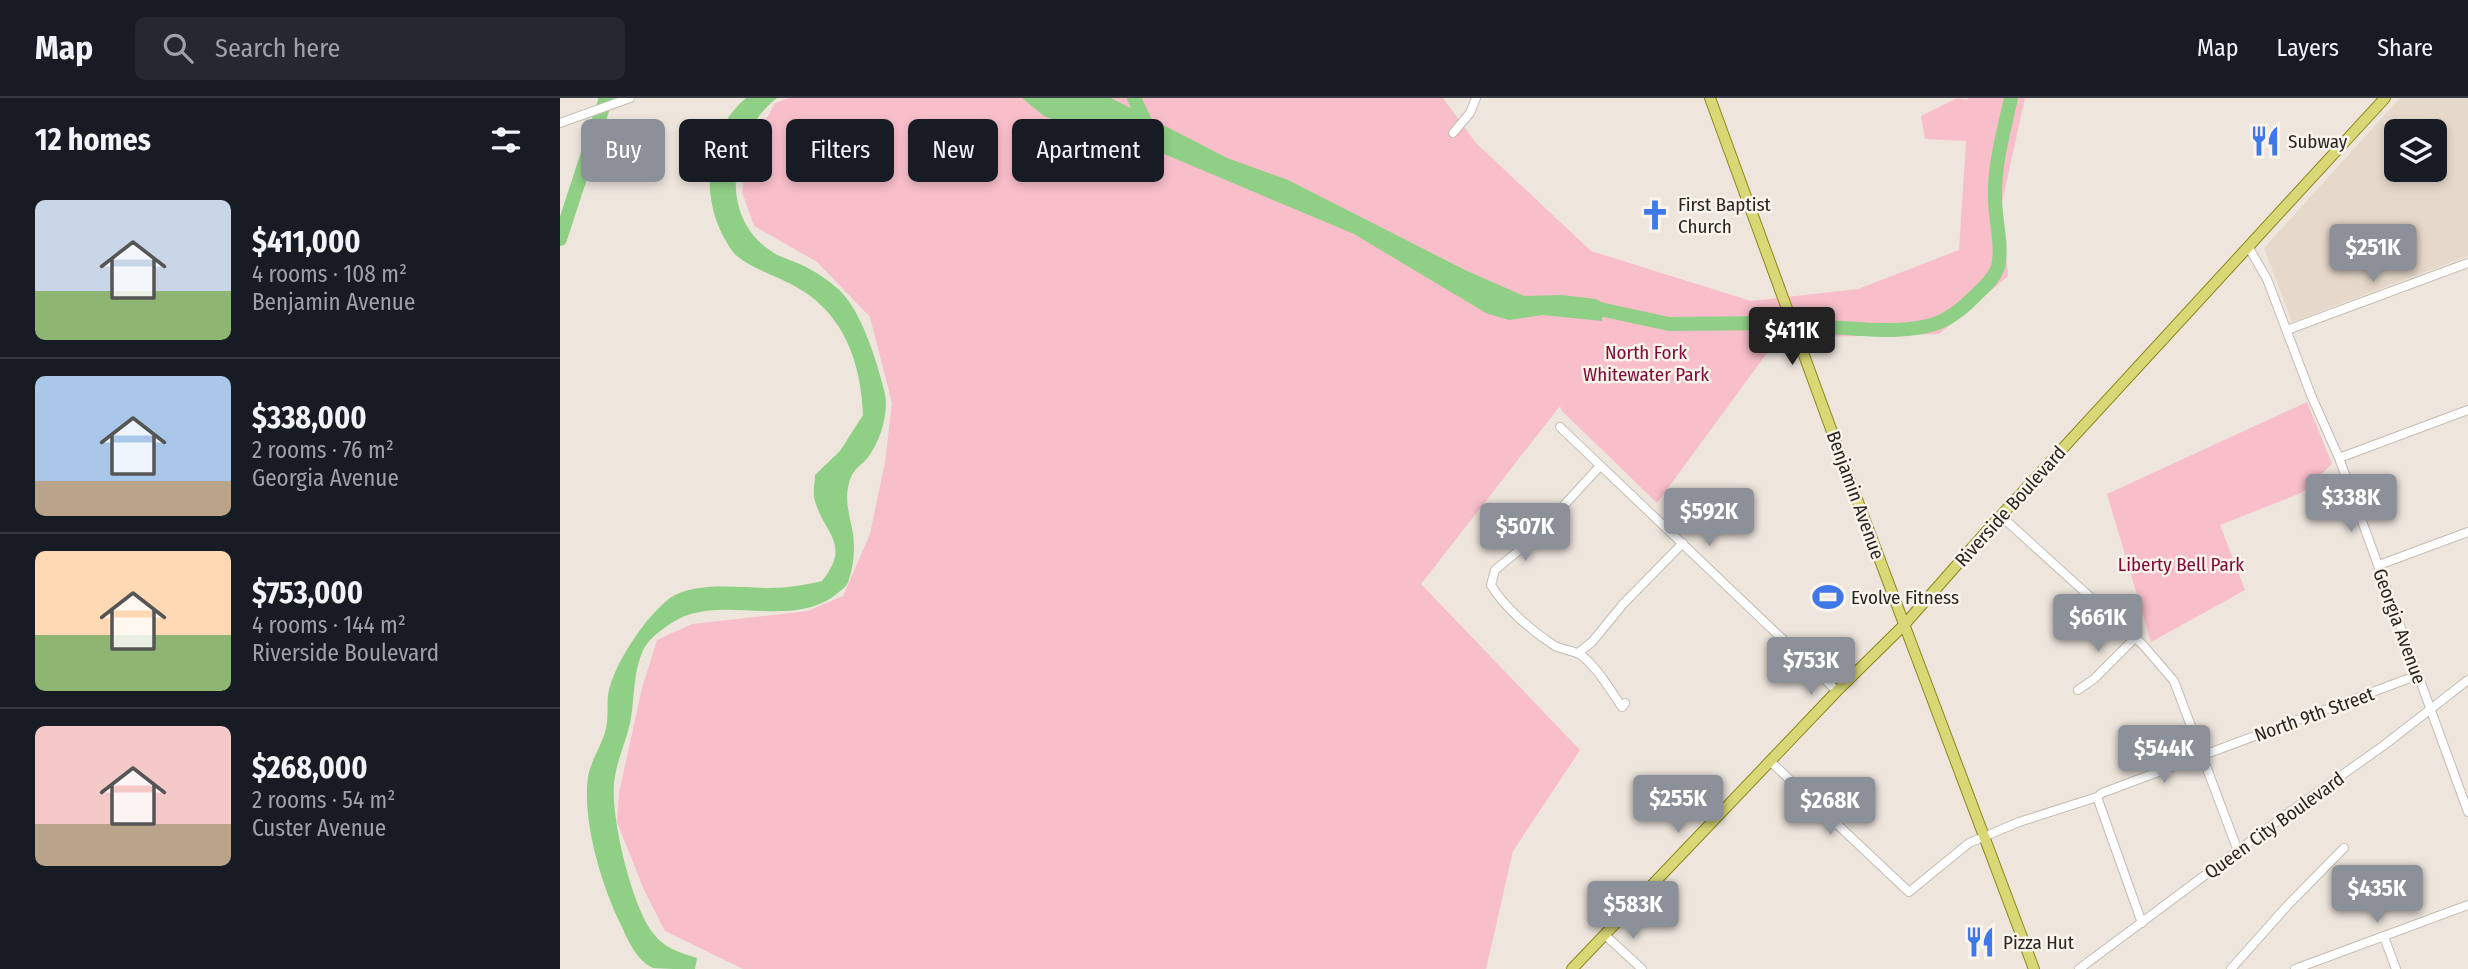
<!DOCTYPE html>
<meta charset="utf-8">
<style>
body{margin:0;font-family:"Fira Sans Condensed",sans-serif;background:#242831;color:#f1f3f6;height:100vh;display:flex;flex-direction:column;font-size:26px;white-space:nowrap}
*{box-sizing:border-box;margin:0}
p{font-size:23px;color:#9ea1a6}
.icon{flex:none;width:38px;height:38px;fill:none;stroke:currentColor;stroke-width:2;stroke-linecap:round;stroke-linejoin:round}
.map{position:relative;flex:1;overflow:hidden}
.sheet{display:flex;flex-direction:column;background:#171b24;width:560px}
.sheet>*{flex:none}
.banner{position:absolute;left:21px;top:21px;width:665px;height:63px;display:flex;gap:14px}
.controls{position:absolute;left:1824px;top:21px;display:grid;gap:14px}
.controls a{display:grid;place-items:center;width:63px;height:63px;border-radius:10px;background:#171b24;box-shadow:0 4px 10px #0003;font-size:35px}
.price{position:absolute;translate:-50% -60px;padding:0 16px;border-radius:7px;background:#8c9099;color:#fff;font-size:23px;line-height:46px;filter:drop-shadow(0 2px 4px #0008)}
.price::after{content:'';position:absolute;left:50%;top:42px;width:21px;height:16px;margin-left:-10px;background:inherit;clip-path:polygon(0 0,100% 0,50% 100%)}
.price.current{background:#222;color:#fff}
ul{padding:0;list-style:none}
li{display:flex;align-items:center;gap:21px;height:175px;padding:0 35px}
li+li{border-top:2px solid #363941}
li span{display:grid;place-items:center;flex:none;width:196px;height:140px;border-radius:10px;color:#555}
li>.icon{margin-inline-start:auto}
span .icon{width:84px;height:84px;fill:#fffc;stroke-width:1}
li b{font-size:30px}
h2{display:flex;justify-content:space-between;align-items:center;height:84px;padding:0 35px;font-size:30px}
.chip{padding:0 24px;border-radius:10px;background:#171b24;box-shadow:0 4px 10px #0003;font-size:24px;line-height:63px}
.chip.current{background:#8c9099;color:#fff}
header{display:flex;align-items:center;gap:42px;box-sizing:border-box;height:98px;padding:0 35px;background:#171b24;border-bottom:2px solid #363941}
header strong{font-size:33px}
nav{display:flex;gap:38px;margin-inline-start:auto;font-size:24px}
.search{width:490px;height:63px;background:#242831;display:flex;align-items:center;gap:18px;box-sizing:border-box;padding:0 24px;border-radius:10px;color:#9ea1a6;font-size:26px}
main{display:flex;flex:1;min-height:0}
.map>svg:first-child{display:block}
</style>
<header>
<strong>Map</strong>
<div class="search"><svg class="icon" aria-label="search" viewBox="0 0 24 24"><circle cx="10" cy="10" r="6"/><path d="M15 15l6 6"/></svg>Search here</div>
<nav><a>Map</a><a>Layers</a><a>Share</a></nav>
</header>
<main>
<section class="sheet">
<h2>12 homes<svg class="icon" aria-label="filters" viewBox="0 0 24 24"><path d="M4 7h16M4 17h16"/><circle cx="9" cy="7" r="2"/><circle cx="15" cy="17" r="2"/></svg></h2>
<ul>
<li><span style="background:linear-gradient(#c9d6e8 65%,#8fb573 0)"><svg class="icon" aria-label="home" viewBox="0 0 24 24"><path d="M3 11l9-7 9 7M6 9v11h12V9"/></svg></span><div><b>$411,000</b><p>4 rooms · 108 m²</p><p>Benjamin Avenue</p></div></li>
<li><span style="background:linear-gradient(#a9c7e8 75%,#b9a48a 0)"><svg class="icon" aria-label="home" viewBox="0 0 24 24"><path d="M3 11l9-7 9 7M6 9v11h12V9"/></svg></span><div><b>$338,000</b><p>2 rooms · 76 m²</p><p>Georgia Avenue</p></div></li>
<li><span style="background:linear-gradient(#ffd9b3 60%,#8fb573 0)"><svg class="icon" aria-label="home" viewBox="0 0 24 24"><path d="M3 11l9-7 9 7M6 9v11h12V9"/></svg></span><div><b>$753,000</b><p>4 rooms · 144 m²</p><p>Riverside Boulevard</p></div></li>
<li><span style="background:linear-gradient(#f6c9c9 70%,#b9a48a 0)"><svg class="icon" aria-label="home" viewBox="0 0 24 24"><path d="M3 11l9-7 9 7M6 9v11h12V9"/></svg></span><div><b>$268,000</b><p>2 rooms · 54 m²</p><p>Custer Avenue</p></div></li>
</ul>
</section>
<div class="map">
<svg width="1908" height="871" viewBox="0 0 1908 871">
<rect width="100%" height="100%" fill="#eee6dd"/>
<path fill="#e6d9cb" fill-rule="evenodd" d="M 1840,0 L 1908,0 L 1908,158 L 1732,224 L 1704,150 ZM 1836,33 L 1874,33 L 1874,72 L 1836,72 Z"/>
<path fill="#f8beca" d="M 229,0 L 883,0 L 916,45 L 1031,153 L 1191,203 L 1298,191 L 1399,152 L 1406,43 L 1365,41 L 1361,18 L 1397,0 L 1407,2 L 1408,0 L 1465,0 L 1441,109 L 1448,178 L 1379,236 L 1218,240 L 1097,405 L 1002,313 L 1000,308 L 861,486 L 1020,652 L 953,753 L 926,871 L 183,871 L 105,833 L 84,792 L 57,724 L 59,695 L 82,590 L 97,542 L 132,526 L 248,513 L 283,498 L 310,436 L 325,364 L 332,305 L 310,219 L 257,164 L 194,128 L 182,94 L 186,66 L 199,34 L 215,5 Z
M 1747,304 L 1772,366 L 1741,395 L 1660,427 L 1685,492 L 1591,544 L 1547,396 Z"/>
<path fill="#90cf86" d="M 186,0 L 217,0 C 171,35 156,117 211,153 C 220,160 232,162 242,167 C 258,175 272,184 284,197 C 303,219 317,264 324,292 C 330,312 321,341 309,358 C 301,369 294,368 289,385 C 284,403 290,418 293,436 C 295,451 294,466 289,481 C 288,487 284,490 279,494 C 238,530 175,501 128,517 C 115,521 99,533 90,542 C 73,561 75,597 71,620 C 67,643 56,663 54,686 C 51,721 72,808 93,835 C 104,850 120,855 137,860 L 135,871 C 123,871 104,871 93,870 C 75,862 67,839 59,823 C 41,785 22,722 28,679 C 31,660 45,644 47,624 C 48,615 47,606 48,597 C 53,567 85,519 110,500 C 135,483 181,490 209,490 C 227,490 245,487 262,483 C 293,445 262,435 254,399 C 253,392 255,384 255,377 L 280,353 L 303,317 C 301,266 285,217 238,190 C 222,180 190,170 177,158 C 171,153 166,143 162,136 C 140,91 147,33 186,0 Z
M 462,0 L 551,0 L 667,60 L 728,82 L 905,172 L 964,198 L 1002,197 L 1036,201 L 1044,206 L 1042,223 L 983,217 L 949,222 L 926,215 L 794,136 L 604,56 L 572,53 L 484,18 Z"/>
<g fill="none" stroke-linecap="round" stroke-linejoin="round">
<path stroke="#90cf86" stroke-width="14" d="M 574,0 L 588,30
M 0,141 L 46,0
M 1025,211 L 1035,210 L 1109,226 L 1219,225
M 1244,227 C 1283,229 1353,240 1386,221 C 1397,215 1407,206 1415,198 C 1424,189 1434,181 1438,169 C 1443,147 1435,122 1435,100 C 1434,66 1444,33 1451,0"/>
<g stroke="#c3bcb2" stroke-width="10">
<path id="minor" d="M 0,25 L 70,0
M 893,35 L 910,15 L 916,0
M 1689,150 L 1707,181 L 1751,297 L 1779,360 L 1908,714
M 1727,232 L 1908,165
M 1000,329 L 1277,593
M 1779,360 L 1908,312
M 1040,368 L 974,440 L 935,472 L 931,487 C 944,509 973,534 995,548 C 1003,552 1013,552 1021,557 C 1038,570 1050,592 1062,609 L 1065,605
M 1441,418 L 1583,547 L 1614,583 L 1678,753
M 1819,467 L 1908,434
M 1018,555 L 1032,544 L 1064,505 L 1123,445
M 1518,592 L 1534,581 L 1575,540
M 1210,663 L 1349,794 L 1409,745 L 1459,724 L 1537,699 L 1542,695 L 1858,577
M 1537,699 L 1582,825
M 1045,837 L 1082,871
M 1824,839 L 1836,871
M 1519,871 L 1731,713 L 1823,648 L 1908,582
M 1671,871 L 1727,808 L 1784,750
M 1735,871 L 1908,807"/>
</g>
<g stroke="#8c871d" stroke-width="12">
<path id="major" d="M 1150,0 L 1286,372 L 1474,871
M 1012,871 L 1277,593 L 1344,527 L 1425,435 L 1825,0"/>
</g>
<use href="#minor" stroke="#fff" stroke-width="8"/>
<use href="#major" stroke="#dad776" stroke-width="10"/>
</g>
<defs>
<g id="restaurant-bare" transform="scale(2.415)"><path d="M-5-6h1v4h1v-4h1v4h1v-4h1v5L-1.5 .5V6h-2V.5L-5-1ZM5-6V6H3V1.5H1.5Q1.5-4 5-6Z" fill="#3f79e9" stroke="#fbf4ea" stroke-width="2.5" paint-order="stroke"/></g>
<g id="church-bare" transform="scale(2.415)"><path d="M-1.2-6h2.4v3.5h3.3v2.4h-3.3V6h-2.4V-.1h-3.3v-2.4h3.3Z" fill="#3f79e9" stroke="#fbf4ea" stroke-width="2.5" paint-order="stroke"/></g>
<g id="stadium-bare" transform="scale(2.415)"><path d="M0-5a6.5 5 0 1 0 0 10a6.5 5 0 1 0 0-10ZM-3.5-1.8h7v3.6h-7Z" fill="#3f79e9" stroke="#fbf4ea" stroke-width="2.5" paint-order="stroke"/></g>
</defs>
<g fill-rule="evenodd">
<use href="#restaurant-bare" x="1705" y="43"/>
<use href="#church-bare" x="1095" y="117"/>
<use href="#stadium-bare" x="1268" y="499"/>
<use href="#restaurant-bare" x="1420" y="844"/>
</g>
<g text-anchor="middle" stroke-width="5" stroke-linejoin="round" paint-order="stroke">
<g font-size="19" fill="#282522" stroke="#fbf4ea" text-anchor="start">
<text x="1728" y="50">Subway</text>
<text x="1118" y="113">First Baptist<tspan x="1118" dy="22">Church</tspan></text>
<text x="1291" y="506">Evolve Fitness</text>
<text x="1443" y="851">Pizza Hut</text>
</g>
<g font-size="19" fill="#800b3b" stroke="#fbf4ea">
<text x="1086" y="261">North Fork<tspan x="1086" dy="22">Whitewater Park</tspan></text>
<text x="1621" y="473">Liberty Bell Park</text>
</g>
<g font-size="19" fill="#282522" stroke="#fbf4ea">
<text transform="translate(1296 397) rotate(70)" y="7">Benjamin Avenue</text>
<text transform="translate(1450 408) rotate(-48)" y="7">Riverside Boulevard</text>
<text transform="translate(1840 528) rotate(70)" y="7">Georgia Avenue</text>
<text transform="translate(1754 616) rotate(-20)" y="7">North 9th Street</text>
<text transform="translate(1714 727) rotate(-36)" y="7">Queen City Boulevard</text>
</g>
</g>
</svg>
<div class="controls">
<a><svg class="icon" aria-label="layers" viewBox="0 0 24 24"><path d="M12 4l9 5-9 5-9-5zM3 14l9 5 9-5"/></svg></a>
</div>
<b class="price" style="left:1813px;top:186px">$251K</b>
<b class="price current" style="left:1232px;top:269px">$411K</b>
<b class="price" style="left:1791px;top:436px">$338K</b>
<b class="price" style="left:1149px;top:450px">$592K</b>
<b class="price" style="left:965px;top:465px">$507K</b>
<b class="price" style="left:1538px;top:556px">$661K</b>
<b class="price" style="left:1251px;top:599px">$753K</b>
<b class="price" style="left:1604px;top:687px">$544K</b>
<b class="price" style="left:1118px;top:737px">$255K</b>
<b class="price" style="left:1270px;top:739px">$268K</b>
<b class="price" style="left:1817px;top:827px">$435K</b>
<b class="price" style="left:1073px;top:843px">$583K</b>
<div class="banner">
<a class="chip current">Buy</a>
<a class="chip">Rent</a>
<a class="chip">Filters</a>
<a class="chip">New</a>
<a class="chip">Apartment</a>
</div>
</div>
</main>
